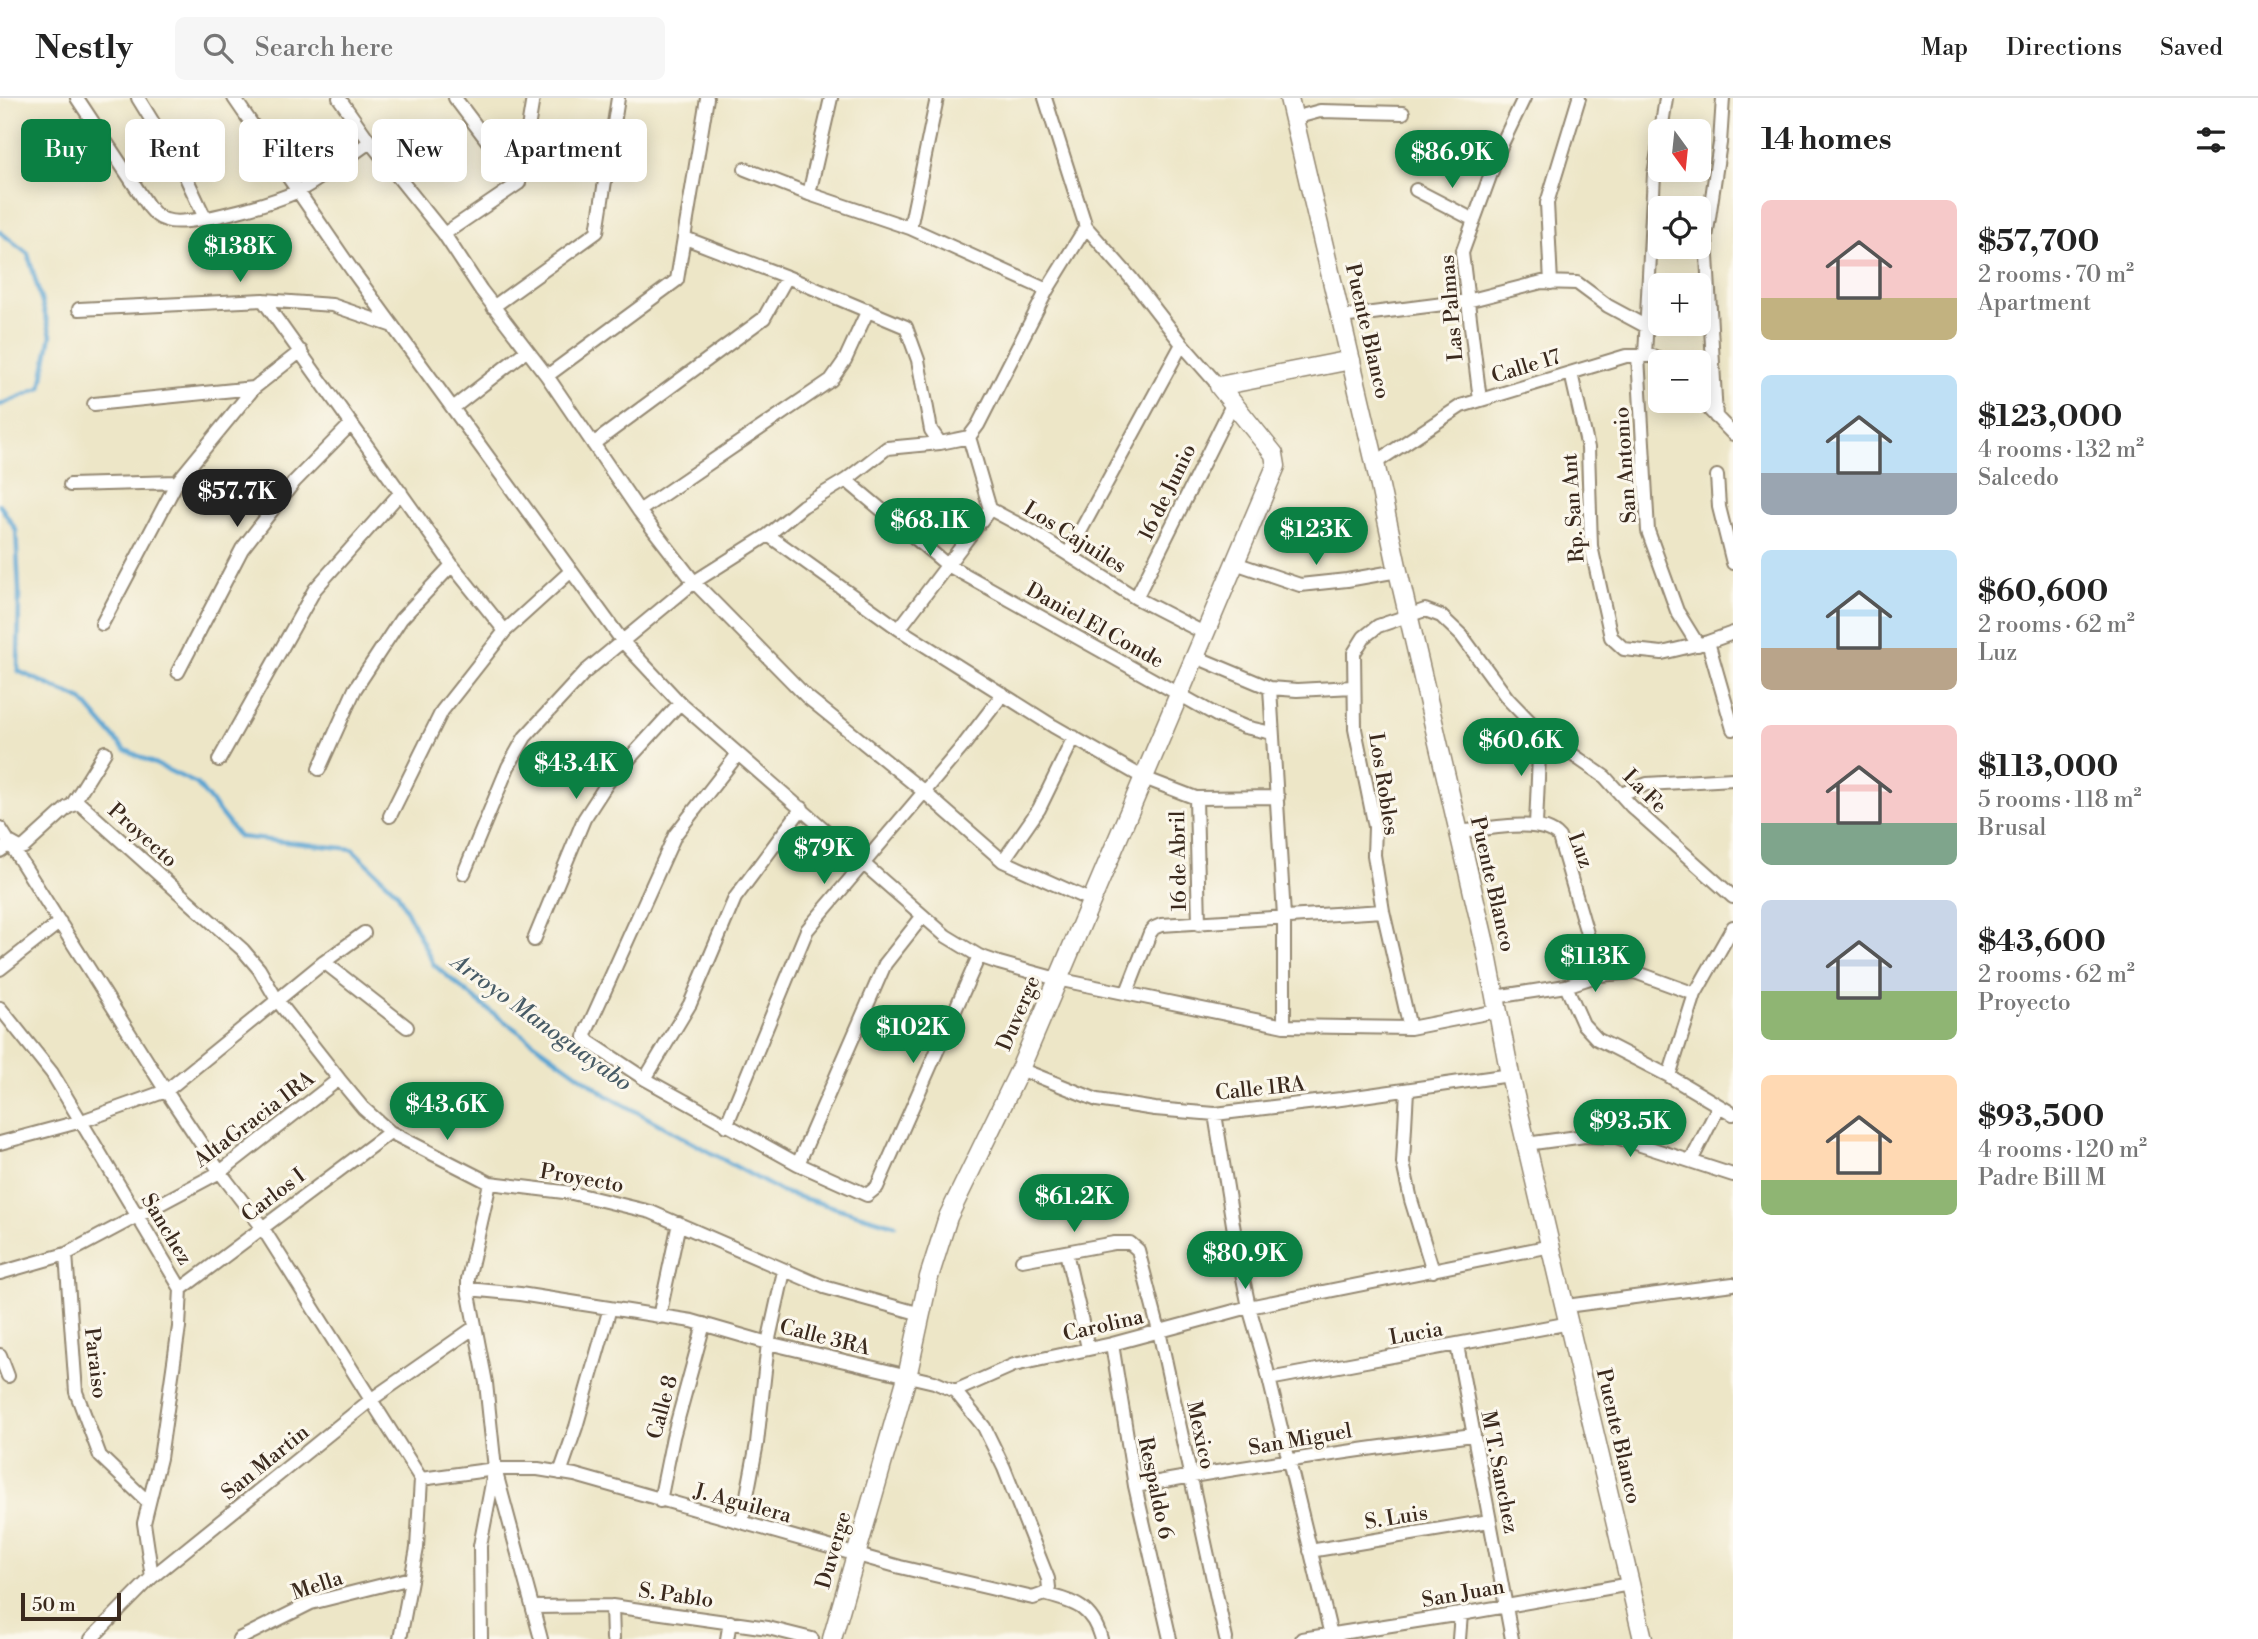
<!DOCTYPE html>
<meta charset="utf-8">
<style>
body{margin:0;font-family:"Libre Bodoni",serif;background:#f6f6f6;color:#222;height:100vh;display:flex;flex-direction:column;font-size:26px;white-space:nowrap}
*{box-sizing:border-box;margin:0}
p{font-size:23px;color:#767676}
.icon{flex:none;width:38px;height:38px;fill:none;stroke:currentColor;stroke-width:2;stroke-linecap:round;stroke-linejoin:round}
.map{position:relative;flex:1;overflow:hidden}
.side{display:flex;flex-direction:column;background:#fff;width:525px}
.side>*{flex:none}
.banner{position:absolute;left:21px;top:21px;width:665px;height:63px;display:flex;gap:14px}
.needle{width:46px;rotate:165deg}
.tools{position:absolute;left:1648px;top:21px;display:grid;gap:14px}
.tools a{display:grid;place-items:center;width:63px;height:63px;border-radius:10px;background:#fff;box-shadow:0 4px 18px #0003;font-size:35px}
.scale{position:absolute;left:21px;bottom:18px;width:100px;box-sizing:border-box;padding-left:7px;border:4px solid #3b2a1e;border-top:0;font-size:19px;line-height:24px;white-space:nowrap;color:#3b2a1e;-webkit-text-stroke:5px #fbf7ec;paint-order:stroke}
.price{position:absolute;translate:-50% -60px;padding:0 16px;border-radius:24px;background:#0b8043;color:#fff;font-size:23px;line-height:46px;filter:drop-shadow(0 2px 4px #0008)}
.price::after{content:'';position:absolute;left:50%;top:42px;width:21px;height:16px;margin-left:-10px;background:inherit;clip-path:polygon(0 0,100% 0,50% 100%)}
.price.selected{background:#222;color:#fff}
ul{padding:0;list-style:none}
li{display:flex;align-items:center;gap:21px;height:175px;padding:0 28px}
li span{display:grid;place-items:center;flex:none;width:196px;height:140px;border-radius:10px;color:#555}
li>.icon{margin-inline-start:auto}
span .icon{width:84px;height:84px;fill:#fffc;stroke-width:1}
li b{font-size:30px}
h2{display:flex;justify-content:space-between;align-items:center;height:84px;padding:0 28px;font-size:30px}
.chip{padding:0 24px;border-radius:10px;background:#fff;box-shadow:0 4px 18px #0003;font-size:24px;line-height:63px}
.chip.selected{background:#0b8043;color:#fff}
header{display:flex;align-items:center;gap:42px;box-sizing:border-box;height:98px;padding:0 35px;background:#fff;border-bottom:2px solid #e0e0e0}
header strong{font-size:33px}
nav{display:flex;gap:38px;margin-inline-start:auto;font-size:24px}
.search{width:490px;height:63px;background:#f6f6f6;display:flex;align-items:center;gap:18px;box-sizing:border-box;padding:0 24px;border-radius:10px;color:#767676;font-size:26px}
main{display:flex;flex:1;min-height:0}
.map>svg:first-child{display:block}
</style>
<header>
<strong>Nestly</strong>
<div class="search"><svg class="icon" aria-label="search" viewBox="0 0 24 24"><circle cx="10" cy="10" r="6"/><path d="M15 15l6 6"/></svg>Search here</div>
<nav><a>Map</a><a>Directions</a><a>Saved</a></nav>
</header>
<main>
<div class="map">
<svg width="1733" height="1541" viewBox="0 0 1733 1541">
<rect width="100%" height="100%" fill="#fbf7ec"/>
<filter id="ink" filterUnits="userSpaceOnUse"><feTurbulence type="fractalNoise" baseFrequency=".0143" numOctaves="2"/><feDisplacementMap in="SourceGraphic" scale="14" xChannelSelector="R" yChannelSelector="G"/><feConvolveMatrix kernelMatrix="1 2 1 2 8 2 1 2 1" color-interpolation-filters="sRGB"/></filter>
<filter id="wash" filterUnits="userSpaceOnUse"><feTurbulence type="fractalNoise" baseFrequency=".00686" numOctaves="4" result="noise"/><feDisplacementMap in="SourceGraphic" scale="28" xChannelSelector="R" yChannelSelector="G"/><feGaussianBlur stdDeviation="1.57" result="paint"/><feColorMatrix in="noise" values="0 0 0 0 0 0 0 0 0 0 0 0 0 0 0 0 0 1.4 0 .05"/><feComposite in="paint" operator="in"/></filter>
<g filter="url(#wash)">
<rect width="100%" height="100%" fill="#ede6c7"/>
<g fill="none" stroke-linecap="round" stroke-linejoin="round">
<path stroke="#5aa4d2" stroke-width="4.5" d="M 0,134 L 28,156 L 51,237 L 41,290 L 0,307
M 0,407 L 16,432 L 19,492 L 18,573 L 82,602 L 124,651 L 197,686 L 239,739 L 352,751 L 397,794 L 434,867 L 486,910 L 608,998 L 782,1094 L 895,1127"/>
</g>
</g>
<g filter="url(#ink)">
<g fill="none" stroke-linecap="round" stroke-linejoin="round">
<g stroke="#948872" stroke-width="16">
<path id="street" d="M 77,0 L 149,109 C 154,115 158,120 166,122 C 188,130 275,104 298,93 C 322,81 347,59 370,44
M 138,0 L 184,75 L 205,120
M 234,0 L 352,172 L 623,544 L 680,605 L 946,838 L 979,858 L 999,865 L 1057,881 L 1284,928 L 1410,930 L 1497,913
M 339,0 L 370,44 L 444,136 L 481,192 L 547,278 L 639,413 L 694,484 L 806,598 L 923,693 L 1003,763 L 1092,803
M 455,0 L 519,85
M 831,0 L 809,96 L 910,130 L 1047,192
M 1045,0 L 1086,129 L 1130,179 L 1182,246 L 1219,288
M 1294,20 L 1320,13 L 1403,15
M 1661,33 L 1666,0
M 745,71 L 809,96
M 1416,92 L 1474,122
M 910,130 L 937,0
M 444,136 L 519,85 L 533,0
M 685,140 L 787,179 L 906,229 L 918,262 L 931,332 L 940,345
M 1551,185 L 1547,105 L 1579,0
M 263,202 L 452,467 L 505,533
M 493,209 L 597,134 L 618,0
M 79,211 L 263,202 L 332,207 L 393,228
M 1341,219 L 1467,203 L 1542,184 L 1577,185 L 1608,208 L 1647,229
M 1638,258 L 1648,433 L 1677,513 L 1698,547
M 1645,258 L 1654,76 L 1661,36
M 1571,275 L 1588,350 L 1591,448 L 1611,539 L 1624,551 L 1662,555 L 1708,544 L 1733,535
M 547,278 L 677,182 L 707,0
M 1699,301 L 1733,336
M 1480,302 L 1462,155 L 1501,48 L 1524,0
M 94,306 L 254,290
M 453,310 L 526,253
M 1716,319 L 1706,140 L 1720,45 L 1723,0
M 969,339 L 990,411 L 1033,434 L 1136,500 L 1206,536
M 593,346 L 764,220 L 787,179
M 1375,365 L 1461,308 L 1626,258 L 1653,258 L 1661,264
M 1717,378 L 1719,409 L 1733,465
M 846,382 L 946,466 L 1218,618 L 1245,629 L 1272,635
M 70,387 L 177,384
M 639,413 L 831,282 L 845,262 L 868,212
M 768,437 L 899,531 L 1053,628 L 1144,680 L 1196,700 L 1278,699
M 1068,456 L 1182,246
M 1235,465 L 1300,487 L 1347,482 L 1398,473
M 1136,500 L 1233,305
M 102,526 L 177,384 L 254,290 L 301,253
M 899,531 L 990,411
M 1708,544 L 1733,631
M 1196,559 L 1270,590 L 1297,592 L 1353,589
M 178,574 L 242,451 L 294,384 L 351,326
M 1270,590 L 1284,818 L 1284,928
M 738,656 L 675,737 L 586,934 L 585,939 L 589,944 L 645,981 L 690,906 L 735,800 L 802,710
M 219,662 L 315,491 L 401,394
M 319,671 L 355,591 L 401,521 L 452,467
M 1621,696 L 1647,686 L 1733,681
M 1196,700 L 1199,826
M 72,707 L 105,654
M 390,718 L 442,613 L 505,533 L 571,473
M 1536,727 L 1540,634
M 0,730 L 166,993 L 220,1074 L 262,1129 L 421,1381
M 1458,734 C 1485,732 1540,718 1559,739 L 1599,877
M 0,753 L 11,745 L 20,750 L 24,749 L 68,709 L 79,705 L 243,852 L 259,871 L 277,902 L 339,981 L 363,1010 L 390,1034 L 490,1085 L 572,1095 L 651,1114 L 824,1189 L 921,1216
M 1003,763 L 1039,711 L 1074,639
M 464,775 L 508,669 L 525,639 L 585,574 L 694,484 L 768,437 L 803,408 L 846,382 L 887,350 L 940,345 L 969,339 L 978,327 L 1047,192 L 1086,129
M 534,842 L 584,721 L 608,684 L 680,605
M 324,864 L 407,929
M 0,871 L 60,824
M 1566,888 L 1583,926 L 1597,941 L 1669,978 L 1733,1016
M 1127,894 L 1150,835 L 1154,830 L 1161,827 L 1383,813
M 1495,899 L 1566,888 L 1599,877 L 1635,874 L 1695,896
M 0,910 L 52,975 L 181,1191 L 179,1229 L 160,1360 L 144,1425 L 152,1479
M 1410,930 L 1383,813 L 1374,757 L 1375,729 L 1355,631 L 1354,555 L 1364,539 L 1378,528 L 1425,512 L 1441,518 L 1462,538 L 1508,601 L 1540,634 L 1605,679 L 1631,708 L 1733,799
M 1020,971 L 1097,1002 L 1155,1011 L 1215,1016 L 1341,1001 L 1510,977
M 1669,978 L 1695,896 L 1733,829
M 645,981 L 798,1066 L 867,1097 L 877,1089 L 979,858
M 1407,992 L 1403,1065 L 1411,1102 L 1433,1173
M 1215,1016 L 1237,1151 L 1249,1209 L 1266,1268 L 1331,1537
M 726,1028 L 807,832 L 963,648 L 1003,596
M 0,1045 L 82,1023 L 166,993 L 324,864 L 364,835
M 1526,1046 L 1585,1038 L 1616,1039 L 1733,1077
M 1691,1063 L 1719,1008
M 798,1066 L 885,866 L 922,819
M 490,1085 L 468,1181 L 468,1191 L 486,1285 L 495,1371 L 541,1541
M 1066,1154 L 1088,1250
M 66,1156 L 76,1294 L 100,1358 L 149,1405
M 1022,1162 L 1114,1145 L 1130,1145 L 1138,1152 L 1159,1233 L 1226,1541
M 0,1175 L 66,1156 L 220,1074 L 339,981
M 181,1191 L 390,1034
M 1566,1208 L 1733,1186
M 659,1219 L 679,1125
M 1112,1246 L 1135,1388 L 1170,1541
M 1457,1247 L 1512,1541
M 0,1257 L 8,1278
M 1269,1281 L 1570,1225
M 955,1293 L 1014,1267 L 1112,1246 L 1249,1209 L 1551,1148
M 560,1375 L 576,1329 L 610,1210
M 421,1381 L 495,1371 L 538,1371 L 575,1377 L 900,1469 L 1033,1500 L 1044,1496 L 1049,1490 L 1048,1481 L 1004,1370 L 984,1329 L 955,1293 L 934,1284 L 768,1245 L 692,1223 L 520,1196 L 468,1191
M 1135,1388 C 1247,1368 1360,1351 1473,1337
M 660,1403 L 673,1339 L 704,1226
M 742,1424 L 757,1345 L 768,1245 L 784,1173
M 1310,1453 L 1489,1423
M 1044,1496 C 1074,1504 1092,1508 1101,1541
M 612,1508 L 613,1541
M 533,1509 L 612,1508 L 768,1530 L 812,1541
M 91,1541 L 152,1479 L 372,1301 L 475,1229
M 239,1541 L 311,1505 L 411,1480
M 400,1541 L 417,1450 L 421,1381
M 481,1541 L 480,1448 L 494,1375
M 727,1541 L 730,1524
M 1302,1541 L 1461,1516 L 1630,1486
M 1459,1541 L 1461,1516"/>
</g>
<g stroke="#948872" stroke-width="21">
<path id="secondary" d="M 1289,0 L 1375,365 L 1398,473 L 1485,846 L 1510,977 L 1643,1541
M 832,1541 L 907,1279 L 929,1179 L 948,1119 L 1020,971 L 1276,368 L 1274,356 L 1219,288 L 1351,262"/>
</g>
<use href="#street" stroke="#fff" stroke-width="12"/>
<use href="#secondary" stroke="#fff" stroke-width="18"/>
</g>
</g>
<g text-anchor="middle" stroke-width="6" stroke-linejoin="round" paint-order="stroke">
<g font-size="21" fill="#3b2a1e" stroke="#fbf7ec">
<text transform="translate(1451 210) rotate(-95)" y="7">Las Palmas</text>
<text transform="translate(1368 233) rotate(77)" y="7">Puente Blanco</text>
<text transform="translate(1526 268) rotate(-17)" y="7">Calle 17</text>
<text transform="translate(1625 367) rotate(-94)" y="7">San Antonio</text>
<text transform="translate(1167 394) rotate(-64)" y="7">16 de Junio</text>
<text transform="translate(1573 410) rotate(-94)" y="7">Rp. San Ant</text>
<text transform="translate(1075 439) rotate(32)" y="7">Los Cajuiles</text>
<text transform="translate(1095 527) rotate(29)" y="7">Daniel El Conde</text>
<text transform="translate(1384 686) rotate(81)" y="7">Los Robles</text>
<text transform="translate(1645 693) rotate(45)" y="7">La Fe</text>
<text transform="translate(143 737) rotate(42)" y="7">Proyecto</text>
<text transform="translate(1581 752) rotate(69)" y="7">Luz</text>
<text transform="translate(1178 763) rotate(-91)" y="7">16 de Abril</text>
<text transform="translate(1493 786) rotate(77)" y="7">Puente Blanco</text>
<text transform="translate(1018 915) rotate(-67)" y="7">Duverge</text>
<text transform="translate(1260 990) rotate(-6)" y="7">Calle 1RA</text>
<text transform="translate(254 1021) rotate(-37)" y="7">AltaGracia 1RA</text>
<text transform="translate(582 1080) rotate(10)" y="7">Proyecto</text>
<text transform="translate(273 1097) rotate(-37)" y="7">Carlos I</text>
<text transform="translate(167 1131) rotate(59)" y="7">Sanchez</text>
<text transform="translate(1103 1227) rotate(-13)" y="7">Carolina</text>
<text transform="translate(1416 1235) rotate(-10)" y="7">Lucia</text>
<text transform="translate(825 1239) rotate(14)" y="7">Calle 3RA</text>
<text transform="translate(96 1265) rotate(83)" y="7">Paraiso</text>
<text transform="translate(662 1309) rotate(-75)" y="7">Calle 8</text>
<text transform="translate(1201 1337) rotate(78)" y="7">Mexico</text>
<text transform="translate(1619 1338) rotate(77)" y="7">Puente Blanco</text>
<text transform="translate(1300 1341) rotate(-10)" y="7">San Miguel</text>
<text transform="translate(265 1364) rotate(-39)" y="7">San Martin</text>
<text transform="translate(1500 1374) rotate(79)" y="7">M T. Sanchez</text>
<text transform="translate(1156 1390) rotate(78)" y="7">Respaldo 6</text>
<text transform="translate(743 1405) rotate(15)" y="7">J. Aguilera</text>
<text transform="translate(1396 1419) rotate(-9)" y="7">S. Luis</text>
<text transform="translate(833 1452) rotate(-74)" y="7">Duverge</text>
<text transform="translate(317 1487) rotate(-18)" y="7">Mella</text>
<text transform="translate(1463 1495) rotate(-10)" y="7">San Juan</text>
<text transform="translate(676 1497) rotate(8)" y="7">S. Pablo</text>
</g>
<g font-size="23" font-style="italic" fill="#475b66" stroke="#fbf7ec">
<text transform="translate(542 924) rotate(36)" y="8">Arroyo Manoguayabo</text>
</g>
</g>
</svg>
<div class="tools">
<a><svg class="needle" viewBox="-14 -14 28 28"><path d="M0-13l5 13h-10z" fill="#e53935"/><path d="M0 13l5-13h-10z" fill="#767676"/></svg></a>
<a><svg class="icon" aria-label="locate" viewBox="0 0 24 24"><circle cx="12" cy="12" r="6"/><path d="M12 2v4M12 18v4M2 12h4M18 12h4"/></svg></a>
<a>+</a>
<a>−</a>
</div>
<div class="scale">50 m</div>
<b class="price" style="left:1452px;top:92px">$86.9K</b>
<b class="price" style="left:240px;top:186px">$138K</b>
<b class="price selected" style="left:237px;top:431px">$57.7K</b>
<b class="price" style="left:930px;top:460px">$68.1K</b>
<b class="price" style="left:1316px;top:469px">$123K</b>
<b class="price" style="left:1521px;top:680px">$60.6K</b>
<b class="price" style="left:576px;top:703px">$43.4K</b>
<b class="price" style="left:824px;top:788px">$79K</b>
<b class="price" style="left:1595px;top:896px">$113K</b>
<b class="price" style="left:913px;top:967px">$102K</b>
<b class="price" style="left:447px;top:1044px">$43.6K</b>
<b class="price" style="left:1630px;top:1061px">$93.5K</b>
<b class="price" style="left:1074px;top:1136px">$61.2K</b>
<b class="price" style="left:1245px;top:1193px">$80.9K</b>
<div class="banner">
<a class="chip selected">Buy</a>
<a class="chip">Rent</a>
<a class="chip">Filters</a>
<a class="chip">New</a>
<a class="chip">Apartment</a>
</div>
</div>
<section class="side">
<h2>14 homes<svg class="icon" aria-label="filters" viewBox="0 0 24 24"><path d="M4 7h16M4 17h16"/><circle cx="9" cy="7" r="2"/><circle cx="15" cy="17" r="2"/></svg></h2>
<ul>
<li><span style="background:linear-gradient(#f6c9c9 70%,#c2b280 0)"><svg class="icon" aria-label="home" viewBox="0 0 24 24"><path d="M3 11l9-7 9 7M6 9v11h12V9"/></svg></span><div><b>$57,700</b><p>2 rooms · 70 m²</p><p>Apartment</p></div></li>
<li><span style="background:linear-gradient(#bfe0f5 70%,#9aa5b1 0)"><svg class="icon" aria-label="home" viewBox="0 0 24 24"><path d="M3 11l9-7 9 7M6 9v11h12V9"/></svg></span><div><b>$123,000</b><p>4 rooms · 132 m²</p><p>Salcedo</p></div></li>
<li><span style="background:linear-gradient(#bfe0f5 70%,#b9a48a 0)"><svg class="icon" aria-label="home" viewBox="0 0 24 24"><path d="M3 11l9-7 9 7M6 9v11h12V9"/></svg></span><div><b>$60,600</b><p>2 rooms · 62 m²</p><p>Luz</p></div></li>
<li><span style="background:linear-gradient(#f6c9c9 70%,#7fa58c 0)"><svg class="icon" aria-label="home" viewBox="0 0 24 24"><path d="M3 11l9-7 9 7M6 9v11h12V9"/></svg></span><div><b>$113,000</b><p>5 rooms · 118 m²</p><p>Brusal</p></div></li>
<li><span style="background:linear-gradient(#c9d6e8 65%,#8fb573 0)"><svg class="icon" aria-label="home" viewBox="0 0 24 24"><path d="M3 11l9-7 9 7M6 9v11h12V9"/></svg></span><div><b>$43,600</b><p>2 rooms · 62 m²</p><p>Proyecto</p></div></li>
<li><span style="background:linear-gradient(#ffd9b3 75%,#8fb573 0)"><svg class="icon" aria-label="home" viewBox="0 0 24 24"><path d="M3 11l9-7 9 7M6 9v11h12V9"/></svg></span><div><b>$93,500</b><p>4 rooms · 120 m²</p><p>Padre Bill M</p></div></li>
</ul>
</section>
</main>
